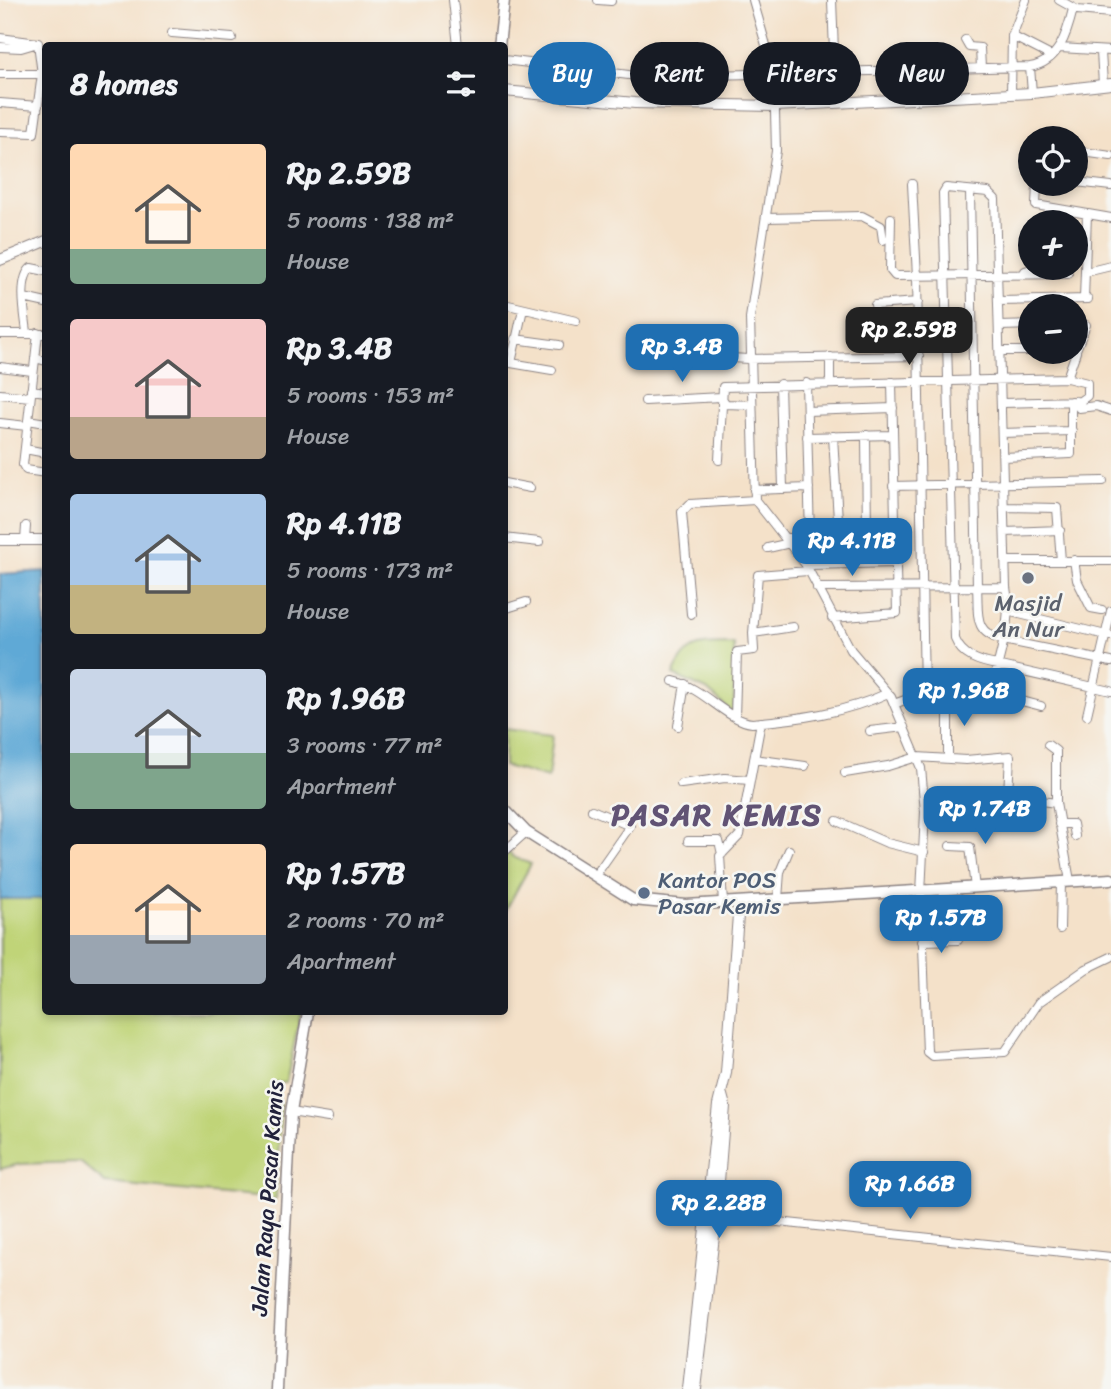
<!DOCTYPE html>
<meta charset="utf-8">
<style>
body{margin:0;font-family:Sriracha,sans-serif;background:#20242c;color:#f1f3f6;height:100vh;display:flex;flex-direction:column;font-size:26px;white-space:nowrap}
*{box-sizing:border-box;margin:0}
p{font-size:23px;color:#9ea1a6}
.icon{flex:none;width:38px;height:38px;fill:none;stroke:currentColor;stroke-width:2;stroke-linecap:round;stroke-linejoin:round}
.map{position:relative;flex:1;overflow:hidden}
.drawer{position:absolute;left:42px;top:42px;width:466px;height:973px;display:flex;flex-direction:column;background:#171b24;border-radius:7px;box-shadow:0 4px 10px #0003}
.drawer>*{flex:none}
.hud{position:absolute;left:528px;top:42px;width:476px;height:63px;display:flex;gap:14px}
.fabs{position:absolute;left:1018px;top:126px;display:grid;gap:14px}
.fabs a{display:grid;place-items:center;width:70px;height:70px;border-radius:50%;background:#171b24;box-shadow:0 4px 10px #0003;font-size:35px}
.price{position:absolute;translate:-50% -60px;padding:0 16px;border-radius:14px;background:#1f6fb2;color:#fff;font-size:23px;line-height:46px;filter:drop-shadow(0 2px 4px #0008)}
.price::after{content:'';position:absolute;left:50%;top:42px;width:21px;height:16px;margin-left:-10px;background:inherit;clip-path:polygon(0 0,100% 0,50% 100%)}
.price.selected{background:#222;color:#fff}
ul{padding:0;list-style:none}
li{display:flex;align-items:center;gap:21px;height:175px;padding:0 28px}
li span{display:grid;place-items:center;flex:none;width:196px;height:140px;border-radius:7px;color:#555}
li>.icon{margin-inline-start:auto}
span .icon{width:84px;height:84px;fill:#fffc;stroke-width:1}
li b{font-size:30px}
h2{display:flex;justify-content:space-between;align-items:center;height:84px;padding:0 28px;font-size:30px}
.tag{padding:0 24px;border-radius:32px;background:#171b24;box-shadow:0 4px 10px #0003;font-size:24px;line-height:63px}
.tag.selected{background:#1f6fb2;color:#fff}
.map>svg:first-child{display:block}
</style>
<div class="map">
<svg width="1111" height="1389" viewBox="0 0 1111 1389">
<rect width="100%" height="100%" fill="#f6f6f2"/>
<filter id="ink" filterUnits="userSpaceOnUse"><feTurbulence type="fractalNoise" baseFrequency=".0143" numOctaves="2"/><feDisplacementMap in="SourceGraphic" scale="14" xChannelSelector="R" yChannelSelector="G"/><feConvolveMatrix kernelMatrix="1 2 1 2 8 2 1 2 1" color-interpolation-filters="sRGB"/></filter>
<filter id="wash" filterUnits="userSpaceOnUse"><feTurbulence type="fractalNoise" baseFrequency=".00686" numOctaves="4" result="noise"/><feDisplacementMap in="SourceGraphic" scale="28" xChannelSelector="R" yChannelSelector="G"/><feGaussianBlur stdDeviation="1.57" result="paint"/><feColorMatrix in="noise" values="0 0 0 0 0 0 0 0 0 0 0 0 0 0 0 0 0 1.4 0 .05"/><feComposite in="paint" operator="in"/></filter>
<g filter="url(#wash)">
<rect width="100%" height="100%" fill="#f4e1c9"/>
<path fill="#c0d478" stroke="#717b5a" stroke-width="2" d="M 734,644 L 734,714 L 707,690 L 673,675 C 688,640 700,645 734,644 Z
M 504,729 L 553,735 L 548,778 L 504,766 Z
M 504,847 L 513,857 L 531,864 L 504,913 Z
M 0,899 L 45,899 L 46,1012 L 301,1012 L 286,1083 L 276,1083 L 274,1101 L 281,1102 L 276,1199 L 105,1183 L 80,1162 L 20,1164 L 0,1169 Z"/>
<path fill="#5ea9d6" stroke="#406688" stroke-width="2" d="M 45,571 L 45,899 L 0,899 L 0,574 Z"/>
</g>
<g filter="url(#ink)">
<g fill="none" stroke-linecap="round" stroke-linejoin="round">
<g stroke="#8b8282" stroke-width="10">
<path id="minor" d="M 453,0 L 458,46
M 598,0 L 611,1
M 753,0 L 774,73 L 776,151 L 750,318 L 755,500 L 806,565 L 851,650 L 891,697 L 921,768 L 925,812 L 921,893 L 927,1052 L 932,1056 L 1005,1052 L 1039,1002 L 1086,969 L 1111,957
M 1059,0 L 1077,10 L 1111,13
M 172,33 L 232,38
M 1012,36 L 1051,56
M 0,38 L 38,43
M 965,40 L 969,47 L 980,48 L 981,68
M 0,47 L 21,48 L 38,43
M 1060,48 L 1111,51
M 1101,52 L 1103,84
M 504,60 L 629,75 L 670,76 L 1030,67 C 1059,62 1067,34 1073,9
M 1030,67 L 1032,93
M 829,71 L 828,59 L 834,52 L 832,0
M 0,74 L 42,74
M 1011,94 L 1012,36 L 1026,0
M 0,103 L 38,106
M 0,132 L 34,133 L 42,74 L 38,43
M 1076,151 L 1111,156
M 1076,182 L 1111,186
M 1037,184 L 1036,205 L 1111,218
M 970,191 L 977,587 C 979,614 972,632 1003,640 L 1111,662
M 766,218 L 862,216 L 881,226 L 883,240
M 891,218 L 890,270 L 895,276 L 1068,274
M 1058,222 L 1059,210
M 1025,236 L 1031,236
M 1086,272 L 1111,266
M 1023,275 L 1025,271 L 1034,268
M 24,298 L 46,303
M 1084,299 L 1087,214
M 998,301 L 1088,299
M 504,304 L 576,321
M 875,305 L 918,302
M 523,309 L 511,363 L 552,370
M 1076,325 L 1086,325 L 1076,350
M 874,326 L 918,327
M 1000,326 L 1031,325
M 27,332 C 25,315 18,279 31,268 L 46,271
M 38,333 L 23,465 L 26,470 L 46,473
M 0,334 L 46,334
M 515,339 L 559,345
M 1001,351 L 1031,351
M 694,356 L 749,359 L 919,356
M 35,358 L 46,361
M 0,367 L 32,371
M 1067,378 L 1076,352
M 806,383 L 810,538
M 830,383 L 830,357
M 780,384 L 783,488
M 31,390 L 46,392
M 0,394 L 30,397
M 721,397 L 726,404 L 751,405
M 645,401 L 721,397
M 1075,401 L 1079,408 L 1096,406 L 1111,411
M 807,411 L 893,408
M 28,420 L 46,423
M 0,423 L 27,426
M 1002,433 L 1072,431
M 866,435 L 867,536
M 833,436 L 839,537
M 807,437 L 892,435
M 25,449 L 46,453
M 1003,457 L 1071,454 L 1071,401
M 719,460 L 723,387 L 1067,378 L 1087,383 L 1087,396 L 1080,401 L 1002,403
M 504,483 L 530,488
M 893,486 L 1103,481
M 754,490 L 809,488
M 1004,507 L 1057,508 L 1061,561
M 1005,532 L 1060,530
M 504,538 L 539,542
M 787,538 L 897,537
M 25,540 L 26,526
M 768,548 L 790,543
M 1074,560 L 1077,580 L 1091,608 L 1102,610
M 1006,561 L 1111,561
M 806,565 L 897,563
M 817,588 L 1006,587
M 504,609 L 526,602
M 1011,612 L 1110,636
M 691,614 L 682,512 L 690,504 L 755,500
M 832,618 L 897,613 L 892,382
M 793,627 L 753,633 L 758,575 L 808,571
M 673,681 C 704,688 726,720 752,723 C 799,719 845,713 888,693
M 952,683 L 1041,706
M 991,694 C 998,657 1013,623 1006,587 L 995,199 L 988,192 L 946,188 L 943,193 L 955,639 C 962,657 980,662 997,665 L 1111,691
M 948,698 L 948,759
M 894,704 L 924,693 L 917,276 L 912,184
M 1087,715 L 1111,611
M 735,717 L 737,652 L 754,650 L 753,633
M 678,726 L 685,684
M 870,731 L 904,727
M 1048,745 L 1056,751 L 1056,803 L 1070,881
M 754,759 L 805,766
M 845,773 L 888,766 L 917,757 L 966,760 L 1010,756 L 1008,794 L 1011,797 L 1056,803
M 681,784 L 725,778 L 749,780
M 592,810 L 630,826 L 595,876
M 837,821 L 887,843 L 924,852
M 1059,824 L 1073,824 L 1075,836
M 688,841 L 719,841 L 722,854
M 950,846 L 970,847 L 975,888
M 504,852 L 526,832
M 778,899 L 780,872 L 789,850
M 723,903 L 720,856 L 740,835 L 761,722
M 1060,929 L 1061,882
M 922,941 L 958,940
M 291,1112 L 328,1118
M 710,1218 L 778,1222 L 1111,1257"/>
</g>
<g stroke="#8b8282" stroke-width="12">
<path id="tertiary" d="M 504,91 L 635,103 L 775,106 L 1032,93 L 1111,84
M 0,260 L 46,241
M 0,540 L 46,540
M 688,1389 L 718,1105 L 726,1073 L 739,902
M 696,1389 L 716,1219 L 725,1106 L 722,1095"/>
</g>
<g stroke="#8b8282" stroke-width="13">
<path id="secondary" d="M 499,46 L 504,0
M 504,809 L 526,832 L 633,900 L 686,905 L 1111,879
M 277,1389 L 291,1112 L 308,1012"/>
</g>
<use href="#minor" stroke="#fff" stroke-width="8"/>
<use href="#tertiary" stroke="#fff" stroke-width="10"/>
<use href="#secondary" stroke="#fff" stroke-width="10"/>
</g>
</g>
<circle fill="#6b7280" stroke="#f6f6f2" stroke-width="2.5" cx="1028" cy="578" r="7"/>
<circle fill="#5c6f8a" stroke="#f6f6f2" stroke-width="2.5" cx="644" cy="893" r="7"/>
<g text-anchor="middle" stroke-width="5" stroke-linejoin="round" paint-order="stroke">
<g font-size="23" fill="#5b616d" stroke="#f6f6f2">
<text x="1028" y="611">Masjid<tspan x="1028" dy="26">An Nur</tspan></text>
</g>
<g font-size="23" fill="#4e5e75" stroke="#f6f6f2" text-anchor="start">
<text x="658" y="888">Kantor POS<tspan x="658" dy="26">Pasar Kemis</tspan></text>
</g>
<g font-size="23" fill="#22223b" stroke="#f6f6f2">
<text transform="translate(267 1198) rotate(-86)" y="8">Jalan Raya Pasar Kamis</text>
</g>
<g font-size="30" font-weight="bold" letter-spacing="2" fill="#615374" stroke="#f6f6f2">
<text x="717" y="825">PASAR KEMIS</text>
</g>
</g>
</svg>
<div class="fabs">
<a><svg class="icon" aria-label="locate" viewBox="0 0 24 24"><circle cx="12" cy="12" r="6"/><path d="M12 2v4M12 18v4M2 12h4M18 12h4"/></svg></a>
<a>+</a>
<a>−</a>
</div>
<b class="price selected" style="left:909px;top:367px">Rp 2.59B</b>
<b class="price" style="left:682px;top:384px">Rp 3.4B</b>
<b class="price" style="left:852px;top:578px">Rp 4.11B</b>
<b class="price" style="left:964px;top:728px">Rp 1.96B</b>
<b class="price" style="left:985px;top:846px">Rp 1.74B</b>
<b class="price" style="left:941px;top:955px">Rp 1.57B</b>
<b class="price" style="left:910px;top:1221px">Rp 1.66B</b>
<b class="price" style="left:719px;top:1240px">Rp 2.28B</b>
<div class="hud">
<a class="tag selected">Buy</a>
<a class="tag">Rent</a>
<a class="tag">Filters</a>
<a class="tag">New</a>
</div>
<section class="drawer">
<h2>8 homes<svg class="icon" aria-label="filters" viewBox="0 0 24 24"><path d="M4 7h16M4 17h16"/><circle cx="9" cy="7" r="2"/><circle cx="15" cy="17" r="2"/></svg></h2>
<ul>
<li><span style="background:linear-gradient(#ffd9b3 75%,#7fa58c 0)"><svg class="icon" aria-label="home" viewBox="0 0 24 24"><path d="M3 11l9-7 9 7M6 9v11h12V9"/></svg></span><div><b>Rp 2.59B</b><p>5 rooms · 138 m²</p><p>House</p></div></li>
<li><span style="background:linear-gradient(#f6c9c9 70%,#b9a48a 0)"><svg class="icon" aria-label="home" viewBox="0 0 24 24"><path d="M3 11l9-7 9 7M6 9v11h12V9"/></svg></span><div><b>Rp 3.4B</b><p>5 rooms · 153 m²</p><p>House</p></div></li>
<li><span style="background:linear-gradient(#a9c7e8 65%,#c2b280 0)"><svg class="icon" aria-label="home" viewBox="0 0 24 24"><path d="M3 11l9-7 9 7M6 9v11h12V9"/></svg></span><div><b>Rp 4.11B</b><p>5 rooms · 173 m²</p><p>House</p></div></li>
<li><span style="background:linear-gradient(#c9d6e8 60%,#7fa58c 0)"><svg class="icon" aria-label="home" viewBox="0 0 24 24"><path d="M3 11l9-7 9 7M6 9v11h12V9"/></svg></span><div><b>Rp 1.96B</b><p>3 rooms · 77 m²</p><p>Apartment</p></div></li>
<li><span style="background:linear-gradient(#ffd9b3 65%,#9aa5b1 0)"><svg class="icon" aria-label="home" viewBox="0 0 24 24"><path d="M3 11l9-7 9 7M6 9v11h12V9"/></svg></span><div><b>Rp 1.57B</b><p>2 rooms · 70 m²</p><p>Apartment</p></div></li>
</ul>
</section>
</div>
